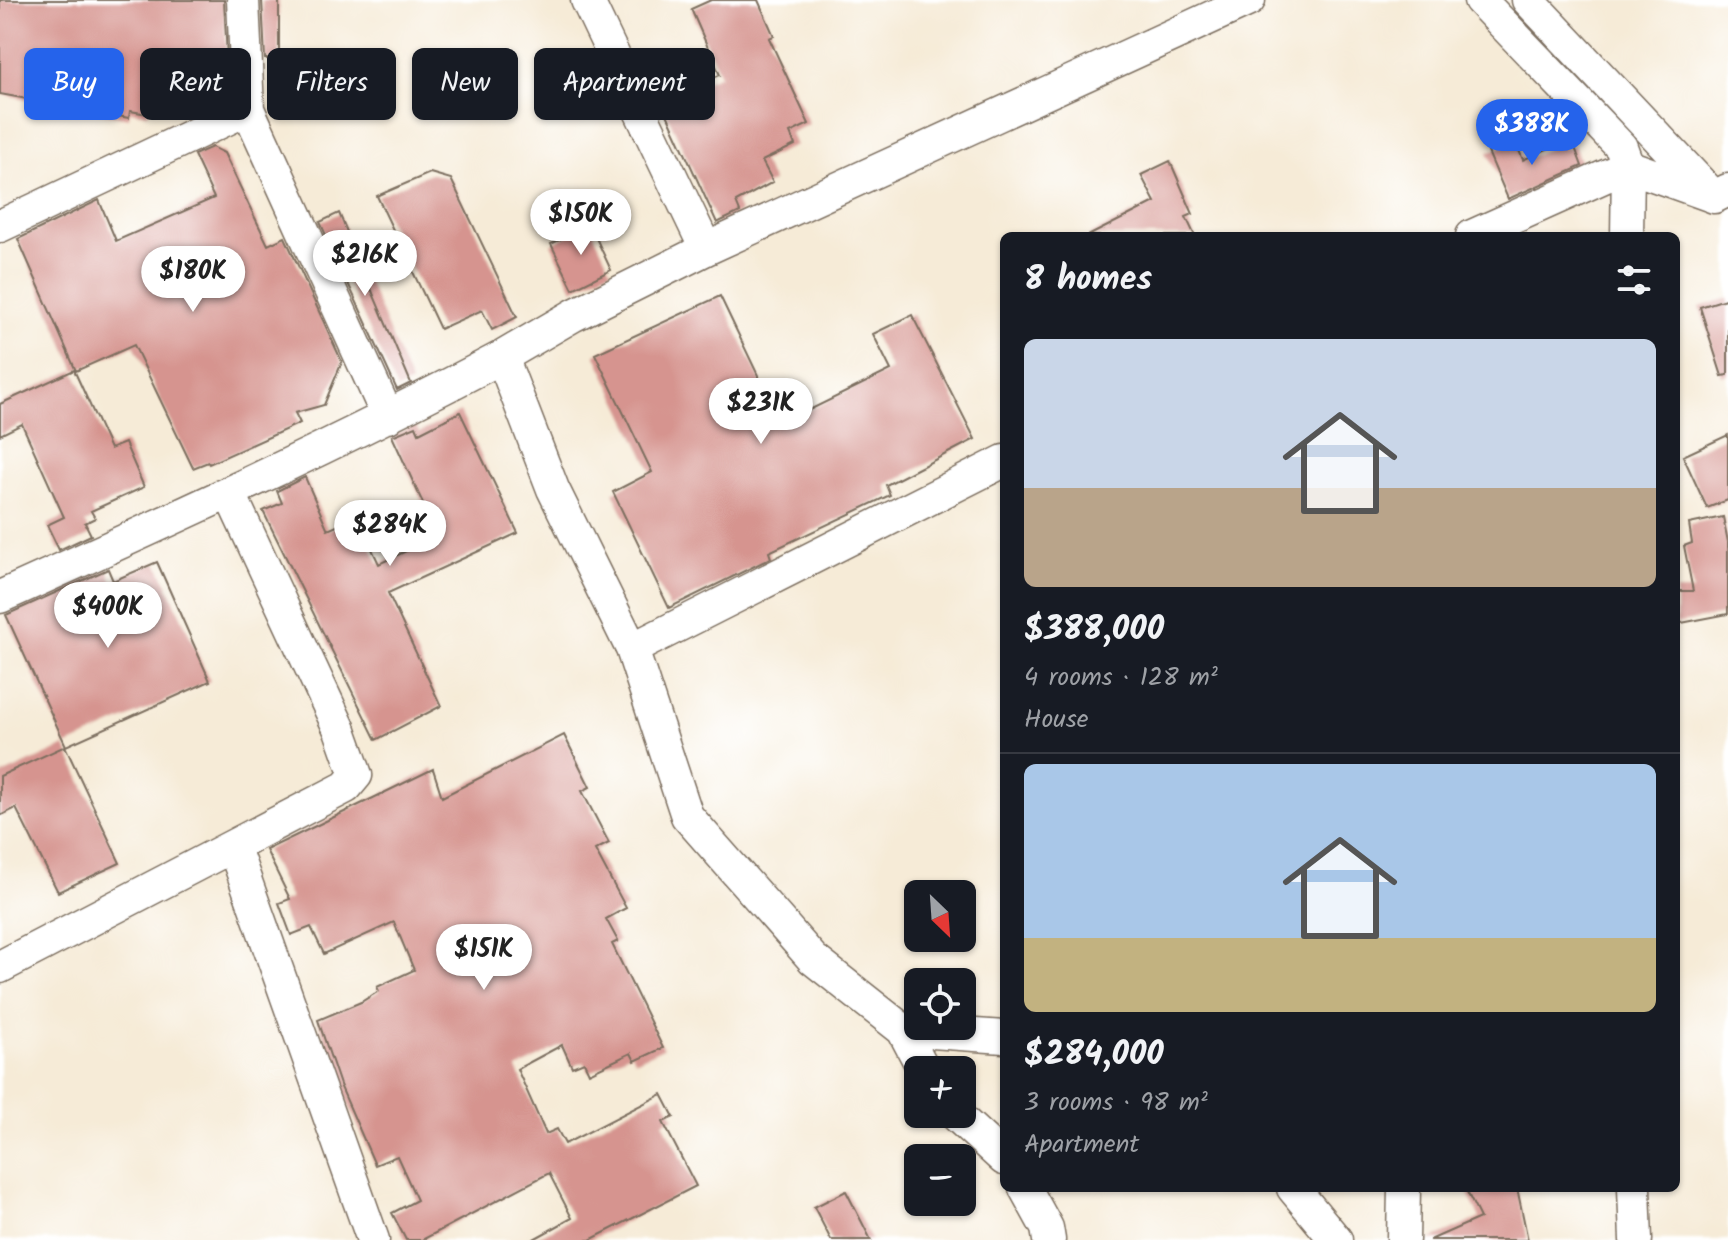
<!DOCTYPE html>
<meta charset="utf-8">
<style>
body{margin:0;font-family:Kalam,sans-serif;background:#20242c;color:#f1f3f6;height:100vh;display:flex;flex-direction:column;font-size:30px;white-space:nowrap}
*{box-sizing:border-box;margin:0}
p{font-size:26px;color:#9ea1a6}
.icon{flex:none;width:44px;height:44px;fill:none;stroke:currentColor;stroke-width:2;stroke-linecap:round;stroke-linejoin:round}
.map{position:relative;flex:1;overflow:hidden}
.details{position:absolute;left:1000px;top:232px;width:680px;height:960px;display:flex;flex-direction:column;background:#171b24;border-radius:12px;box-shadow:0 2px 6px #0004}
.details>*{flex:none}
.guide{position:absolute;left:24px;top:48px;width:760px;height:72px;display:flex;gap:16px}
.needle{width:52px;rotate:155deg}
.controls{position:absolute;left:904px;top:880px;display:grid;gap:16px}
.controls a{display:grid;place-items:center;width:72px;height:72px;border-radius:12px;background:#171b24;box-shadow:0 2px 6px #0004;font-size:40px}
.price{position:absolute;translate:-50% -68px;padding:0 18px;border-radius:28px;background:#fff;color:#222;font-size:26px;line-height:52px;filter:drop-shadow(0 2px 4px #0008)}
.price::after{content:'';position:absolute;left:50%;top:48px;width:24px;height:18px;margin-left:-12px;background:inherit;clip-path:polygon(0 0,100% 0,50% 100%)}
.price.current{background:#2563eb;color:#fff}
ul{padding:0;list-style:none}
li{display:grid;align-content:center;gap:16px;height:424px;padding:0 24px}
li+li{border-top:2px solid #363941}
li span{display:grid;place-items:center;height:248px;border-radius:12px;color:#555}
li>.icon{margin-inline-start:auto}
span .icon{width:144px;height:144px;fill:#fffc;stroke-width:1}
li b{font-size:34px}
h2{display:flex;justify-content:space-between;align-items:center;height:96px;padding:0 24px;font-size:34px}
.tag{padding:0 28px;border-radius:12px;background:#171b24;box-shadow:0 2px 6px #0004;font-size:28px;line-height:72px}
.tag.current{background:#2563eb;color:#fff}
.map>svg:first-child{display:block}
</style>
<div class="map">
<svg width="1728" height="1240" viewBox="0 0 1728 1240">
<rect width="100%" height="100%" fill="#fff"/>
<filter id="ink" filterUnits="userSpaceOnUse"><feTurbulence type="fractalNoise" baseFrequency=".0125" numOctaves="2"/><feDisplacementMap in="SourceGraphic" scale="16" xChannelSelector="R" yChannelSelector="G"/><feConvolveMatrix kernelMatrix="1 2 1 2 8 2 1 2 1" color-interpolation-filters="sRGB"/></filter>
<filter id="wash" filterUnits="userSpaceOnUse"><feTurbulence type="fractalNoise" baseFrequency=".006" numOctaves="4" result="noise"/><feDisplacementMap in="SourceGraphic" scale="32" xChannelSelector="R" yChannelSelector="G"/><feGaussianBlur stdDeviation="1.8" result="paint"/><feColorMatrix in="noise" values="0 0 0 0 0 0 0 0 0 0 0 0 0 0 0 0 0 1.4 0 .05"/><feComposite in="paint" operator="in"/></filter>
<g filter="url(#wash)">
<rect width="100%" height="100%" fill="#f6ebd7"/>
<g id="blocks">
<path fill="#d6948f" d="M 0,0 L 224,0 L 227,58 L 158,62 L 148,114 L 130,111 L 129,118 L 0,94 Z
M 262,0 L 279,0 L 279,59 L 265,59 Z
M 711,0 L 758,0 L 774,36 L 769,38 L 809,124 L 790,133 L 795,145 L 762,161 L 773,182 L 736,202 L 740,212 L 717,223 L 661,101 L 720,75 L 691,9 Z
M 1515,141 L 1523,160 L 1562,142 L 1564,149 L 1574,145 L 1582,166 L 1508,199 L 1488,152 Z
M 212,147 L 224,153 L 268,245 L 285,237 L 342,362 L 324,405 L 295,413 L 300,423 L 209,464 L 208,462 L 193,468 L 134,345 L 76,371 L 18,239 L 99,200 L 116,241 L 214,198 L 194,155 Z
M 1170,161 L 1193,214 L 1186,217 L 1195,236 L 1088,236 L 1155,202 L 1141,175 Z
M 430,173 L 451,179 L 517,317 L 492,330 L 482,310 L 440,329 L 377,196 Z
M 339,213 L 411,383 L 397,390 L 320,222 Z
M 590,225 L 611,270 L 573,289 L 551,244 Z
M 720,296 L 776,413 L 780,412 L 785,422 L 891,370 L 873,334 L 912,315 L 975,439 L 886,485 L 890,495 L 769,552 L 771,558 L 669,608 L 613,492 L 652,472 L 595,354 Z
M 1728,298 L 1728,375 L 1722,376 L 1700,307 Z
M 74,370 L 110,449 L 125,443 L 144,487 L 91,511 L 95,518 L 85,523 L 91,535 L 59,550 L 47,525 L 64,517 L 22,424 L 0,435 L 0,404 Z
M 460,412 L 518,533 L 388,593 L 441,706 L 376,740 L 263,511 L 282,503 L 277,491 L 305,477 L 328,530 L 357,517 L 379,564 L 438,536 L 392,436 L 416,426 L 419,433 Z
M 1728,435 L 1728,500 L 1707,508 L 1683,456 Z
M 1723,517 L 1728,542 L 1728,614 L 1676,624 L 1676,591 L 1693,591 L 1684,546 L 1692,543 L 1689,524 Z
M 157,562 L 210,681 L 66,746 L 6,615 L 108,569 L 113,581 Z
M 564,735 L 590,787 L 582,791 L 609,843 L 595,850 L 626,908 L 606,919 L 618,941 L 612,944 L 663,1048 L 635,1061 L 631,1053 L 589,1073 L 584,1062 L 572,1067 L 562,1045 L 517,1069 L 546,1134 L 557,1129 L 565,1144 L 662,1094 L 674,1117 L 663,1122 L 696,1186 L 590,1240 L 532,1240 L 572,1218 L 549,1173 L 422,1240 L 406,1240 L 392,1213 L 417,1200 L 397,1156 L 375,1165 L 340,1085 L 318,1020 L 361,1002 L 379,991 L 377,987 L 414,970 L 394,922 L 324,954 L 311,927 L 291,935 L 279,903 L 290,899 L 266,850 L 433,769 L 442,797 Z
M 65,746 L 120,863 L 58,892 L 16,808 L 0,816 L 0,776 Z
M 1465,1188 L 1517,1188 L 1528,1240 L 1430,1240 L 1480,1218 Z
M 846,1191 L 871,1240 L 831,1240 L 814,1207 Z"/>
</g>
</g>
<g filter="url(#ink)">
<use href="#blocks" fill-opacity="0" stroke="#7c6e5f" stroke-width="2"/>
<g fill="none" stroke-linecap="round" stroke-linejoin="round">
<g stroke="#7c6e5f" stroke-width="35">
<path id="minor" d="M 243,0 L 248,109 L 388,417
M 587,0 L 706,249 L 1249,0
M 1480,0 L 1621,147 L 1628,166 L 1627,236
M 1528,0 L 1714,197 L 1728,190
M 0,226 L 248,109
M 1472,236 L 1628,166 L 1709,195
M 502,357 L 574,315 L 706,249
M 0,597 C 169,521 338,444 502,357 L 553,489 L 632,649 L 687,816 L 813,959 L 903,1030 L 924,1070
M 632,649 L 1004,461
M 234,848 L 373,1240
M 0,967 L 346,787 L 356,775 L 340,730 L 230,494
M 903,1030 L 1004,1037
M 955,1114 L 1004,1159
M 1025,1188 L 1047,1228 L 1049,1240
M 1293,1188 L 1336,1240
M 1634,1188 L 1636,1240
M 1403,1240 L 1404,1188"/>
</g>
<use href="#minor" stroke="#fff" stroke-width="32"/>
</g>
</g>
</svg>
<div class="controls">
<a><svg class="needle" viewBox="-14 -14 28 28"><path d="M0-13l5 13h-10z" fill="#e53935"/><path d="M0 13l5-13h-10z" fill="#9ea1a6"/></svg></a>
<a><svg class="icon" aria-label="locate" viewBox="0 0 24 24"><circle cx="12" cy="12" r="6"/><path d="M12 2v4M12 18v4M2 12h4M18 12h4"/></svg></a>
<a>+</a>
<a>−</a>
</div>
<b class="price current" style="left:1532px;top:167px">$388K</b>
<b class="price" style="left:581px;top:257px">$150K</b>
<b class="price" style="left:365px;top:298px">$216K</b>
<b class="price" style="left:193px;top:314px">$180K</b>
<b class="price" style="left:761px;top:446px">$231K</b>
<b class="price" style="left:390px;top:568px">$284K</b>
<b class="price" style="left:108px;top:650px">$400K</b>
<b class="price" style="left:484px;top:992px">$151K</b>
<div class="guide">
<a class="tag current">Buy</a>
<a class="tag">Rent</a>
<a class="tag">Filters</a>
<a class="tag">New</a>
<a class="tag">Apartment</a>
</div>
<section class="details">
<h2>8 homes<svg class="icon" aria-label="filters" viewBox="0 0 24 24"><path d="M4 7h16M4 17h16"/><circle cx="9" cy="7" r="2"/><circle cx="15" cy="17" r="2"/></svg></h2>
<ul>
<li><span style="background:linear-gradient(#c9d6e8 60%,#b9a48a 0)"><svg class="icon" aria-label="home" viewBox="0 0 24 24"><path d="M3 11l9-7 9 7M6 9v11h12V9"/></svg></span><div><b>$388,000</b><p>4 rooms · 128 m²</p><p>House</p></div></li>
<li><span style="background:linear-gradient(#a9c7e8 70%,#c2b280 0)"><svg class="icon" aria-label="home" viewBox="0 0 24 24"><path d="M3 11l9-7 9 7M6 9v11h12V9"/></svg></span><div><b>$284,000</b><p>3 rooms · 98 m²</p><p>Apartment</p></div></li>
</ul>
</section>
</div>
